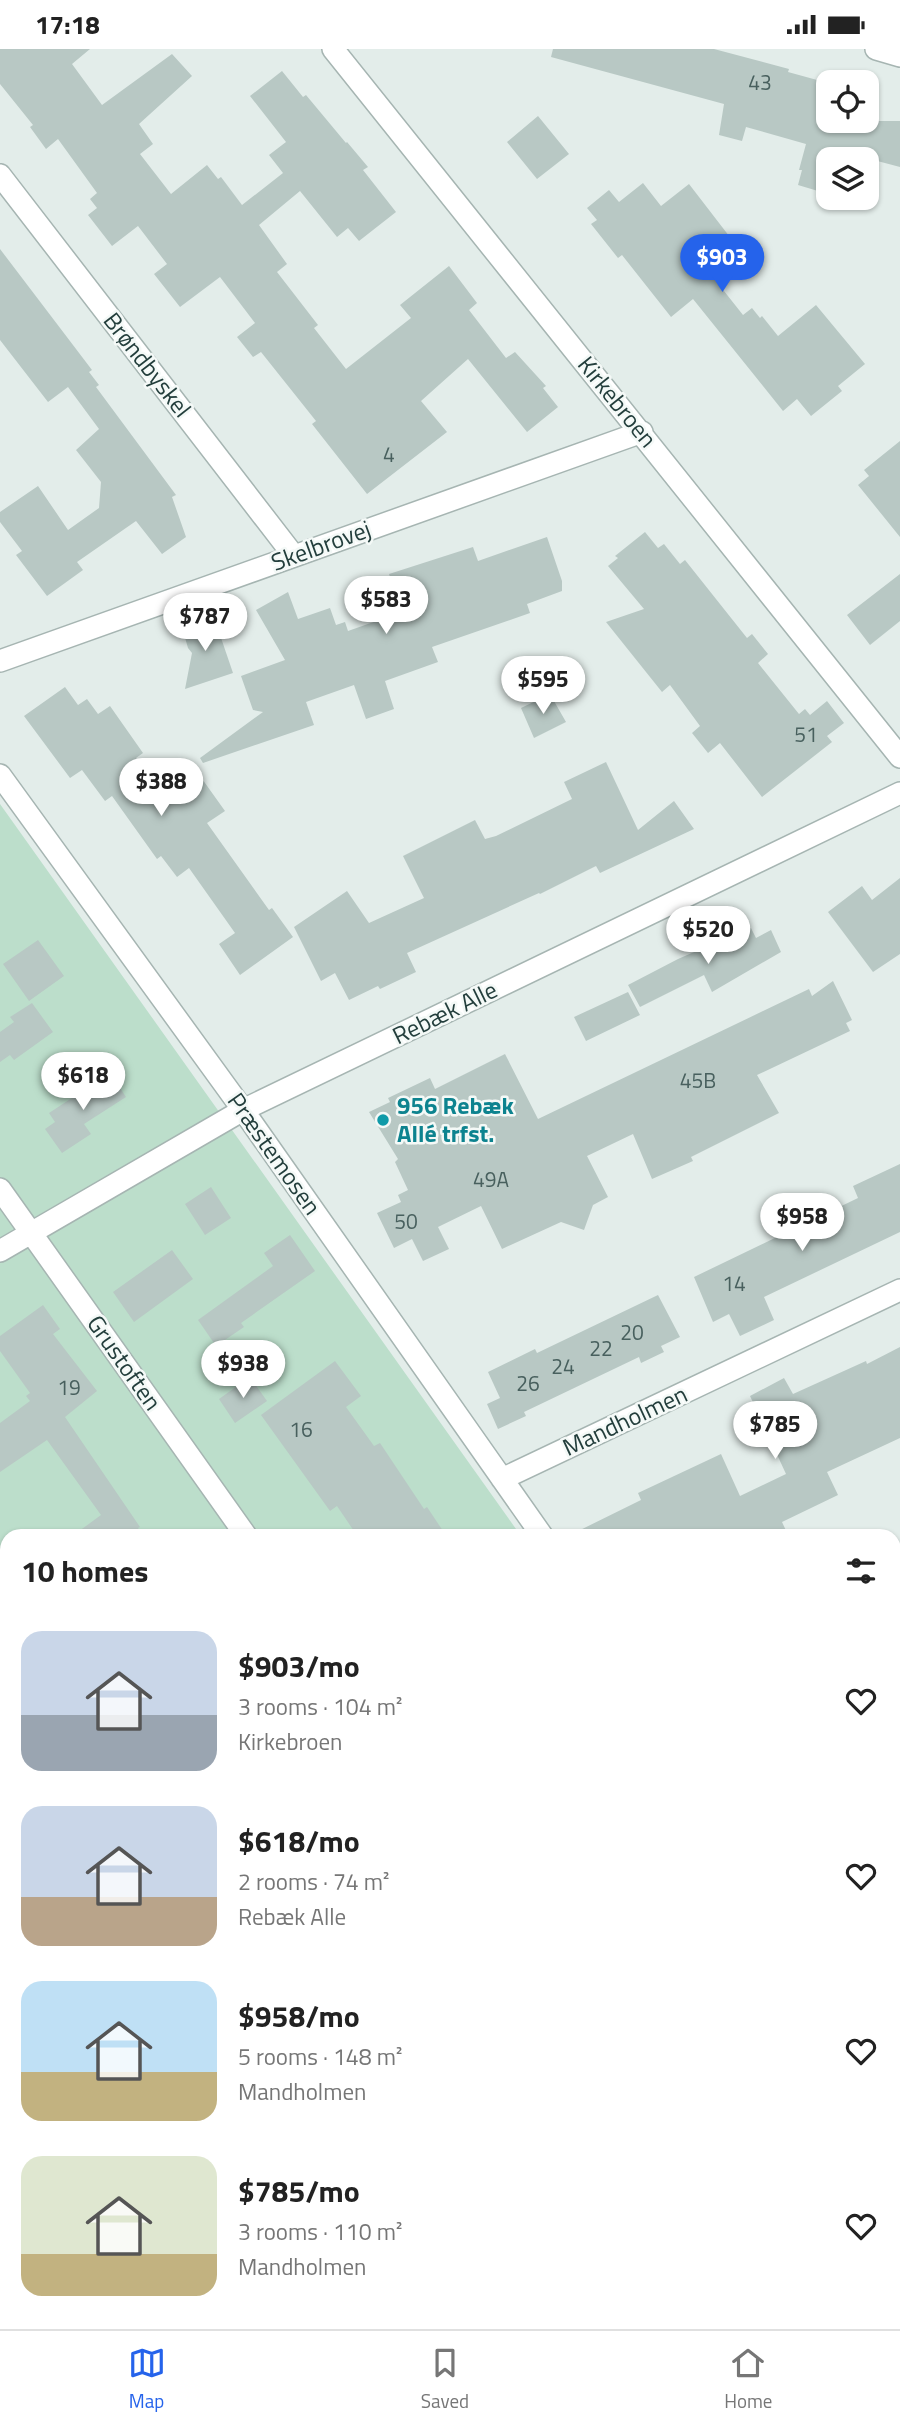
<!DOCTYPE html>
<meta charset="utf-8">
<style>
body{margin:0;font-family:"Titillium Web",sans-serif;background:#f2f2f2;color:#222;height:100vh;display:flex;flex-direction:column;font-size:26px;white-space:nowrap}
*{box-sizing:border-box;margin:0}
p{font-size:23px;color:#767676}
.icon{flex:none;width:38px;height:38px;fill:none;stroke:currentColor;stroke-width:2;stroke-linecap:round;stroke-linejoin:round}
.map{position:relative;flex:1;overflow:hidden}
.details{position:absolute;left:0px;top:1480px;width:901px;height:800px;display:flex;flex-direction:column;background:#fff;border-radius:21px 21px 0 0;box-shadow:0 2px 5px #0004}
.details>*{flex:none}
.fabs{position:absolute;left:816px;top:21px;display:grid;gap:14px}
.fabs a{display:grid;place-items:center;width:63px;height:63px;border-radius:14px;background:#fff;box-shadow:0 2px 5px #0004;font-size:35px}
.price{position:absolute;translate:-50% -60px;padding:0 16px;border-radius:24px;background:#fff;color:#222;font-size:23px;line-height:46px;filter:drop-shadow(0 2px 4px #0008)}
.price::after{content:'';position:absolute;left:50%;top:42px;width:21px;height:16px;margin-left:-10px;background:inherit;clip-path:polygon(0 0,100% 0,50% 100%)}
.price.current{background:#2563eb;color:#fff}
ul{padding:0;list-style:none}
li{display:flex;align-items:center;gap:21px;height:175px;padding:0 21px}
li span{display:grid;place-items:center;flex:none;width:196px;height:140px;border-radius:21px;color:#555}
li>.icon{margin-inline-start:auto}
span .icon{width:84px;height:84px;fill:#fffc;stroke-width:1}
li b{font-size:30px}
h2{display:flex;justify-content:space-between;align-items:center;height:84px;padding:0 21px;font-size:30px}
.status{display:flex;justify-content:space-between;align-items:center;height:49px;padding:0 35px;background:#fff;direction:ltr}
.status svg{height:19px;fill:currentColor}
.dock{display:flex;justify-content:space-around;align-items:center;height:98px;border-top:2px solid #e0e0e0;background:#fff;font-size:19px;color:#767676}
.dock a{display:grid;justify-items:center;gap:4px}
.dock .current{color:#2563eb}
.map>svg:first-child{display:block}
</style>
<div class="status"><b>17:18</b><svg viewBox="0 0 49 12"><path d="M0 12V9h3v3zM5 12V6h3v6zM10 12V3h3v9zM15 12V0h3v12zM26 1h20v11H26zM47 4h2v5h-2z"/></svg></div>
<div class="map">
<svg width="900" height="2280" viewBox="0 0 900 2280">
<rect width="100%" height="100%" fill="#e3edea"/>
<path fill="#d1ddda" d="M 264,2273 L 530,2273 L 533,2280 L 250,2280 Z"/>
<path fill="#bcdecb" d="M 0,755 L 521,1487 L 7,1488 L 7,2273 L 201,2273 L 188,2280 L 0,2280 Z
M 322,2273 L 515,2273 L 518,2280 L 309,2280 Z"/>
<path fill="#8cbad1" d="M 581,2273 L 672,2273 L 676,2280 L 585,2280 Z"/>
<path fill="#b8c8c4" d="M 0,0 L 90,0 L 72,15 L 102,56 L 172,5 L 192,27 L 139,75 L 153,95 L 140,105 L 171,145 L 207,116 L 218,130 L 221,128 L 242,156 L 283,124 L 269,106 L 286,93 L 250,47 L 282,22 L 303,48 L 306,46 L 346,94 L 347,93 L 368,118 L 363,121 L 396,163 L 359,192 L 348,179 L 337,188 L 300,142 L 259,176 L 287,215 L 277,223 L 318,276 L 314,279 L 346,320 L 411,269 L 400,256 L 449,217 L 477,254 L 469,261 L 506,309 L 515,303 L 546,337 L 543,339 L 558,358 L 527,383 L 468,310 L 421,352 L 447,383 L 367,445 L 312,375 L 316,372 L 261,303 L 253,308 L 237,288 L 255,274 L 220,228 L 180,258 L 154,225 L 167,215 L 138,177 L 112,197 L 88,166 L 97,159 L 90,150 L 97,144 L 58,90 L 46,100 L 30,78 L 33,76 L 0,35 Z
M 553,0 L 714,0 L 789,20 L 788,23 L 828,34 L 828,72 L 900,72 L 900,118 L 851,105 L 849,110 L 828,110 L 828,145 L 798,136 L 802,121 L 799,121 L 806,95 L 746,78 L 742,92 L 719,86 L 724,55 L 551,8 Z
M 538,67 L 569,105 L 537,130 L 507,93 Z
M 643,134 L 661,157 L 689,135 L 736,196 L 705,218 L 743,266 L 752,259 L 760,269 L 762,267 L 778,287 L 816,256 L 865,315 L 838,337 L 842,342 L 811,367 L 797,350 L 783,362 L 693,250 L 671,268 L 622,206 L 618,209 L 591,175 L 597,171 L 587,159 L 609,141 L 619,153 Z
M 0,200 L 92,321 L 89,323 L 99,336 L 96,338 L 176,446 L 172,448 L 186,488 L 162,505 L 136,472 L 77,513 L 83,521 L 47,547 L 16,506 L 22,502 L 0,473 L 0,463 L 38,437 L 68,481 L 99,459 L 101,433 L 76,401 L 99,380 L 68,338 L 48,353 L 0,291 Z
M 900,392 L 900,488 L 858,436 L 869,427 L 864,421 Z
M 645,483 L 658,499 L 664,495 L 680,515 L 685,511 L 747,589 L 752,585 L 768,605 L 758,614 L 799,665 L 805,660 L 810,666 L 827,652 L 844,674 L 827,687 L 832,693 L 762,748 L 720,694 L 708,704 L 692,684 L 700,677 L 670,636 L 662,643 L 606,573 L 644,560 L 608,517 L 618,509 L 615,507 Z
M 547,488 L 562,532 L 562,542 L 527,555 L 530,564 L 432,598 L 438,613 L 385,632 L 394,660 L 366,670 L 354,636 L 306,653 L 314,676 L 203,714 L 200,709 L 263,663 L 253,661 L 241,627 L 285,611 L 256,561 L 288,543 L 298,570 L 330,559 L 336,576 L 345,573 L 348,582 L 402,563 L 389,525 L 473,498 L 478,512 Z
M 900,525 L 900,572 L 870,596 L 847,566 Z
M 207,565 L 214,586 L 219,583 L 233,624 L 185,640 L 192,604 L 188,599 L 181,575 Z
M 65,638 L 78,656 L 87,650 L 98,665 L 110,657 L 143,704 L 136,709 L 166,751 L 200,727 L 225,762 L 207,774 L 269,861 L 272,859 L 293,888 L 240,926 L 219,895 L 235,884 L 189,819 L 177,828 L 161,807 L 157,810 L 112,747 L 105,752 L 82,721 L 70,729 L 24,667 Z
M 550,645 L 566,673 L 534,689 L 521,659 Z
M 606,713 L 638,781 L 674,752 L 694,780 L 600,824 L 596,817 L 540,845 L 539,844 L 407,904 L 416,923 L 380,940 L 378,937 L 349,951 L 335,924 L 321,932 L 294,878 L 347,842 L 369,874 L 424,849 L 403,807 L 475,771 L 485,790 L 496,787 L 572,750 L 564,733 Z
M 900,829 L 900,905 L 873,923 L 828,863 L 862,837 L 872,851 Z
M 751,879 L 756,889 L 771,881 L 781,903 L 712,943 L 704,926 L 640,958 L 628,936 L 678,910 L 708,897 L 710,899 Z
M 38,891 L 64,927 L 29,952 L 3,915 Z
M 833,932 L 852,971 L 846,974 L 850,982 L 757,1026 L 779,1064 L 691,1108 L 693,1112 L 652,1130 L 633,1085 L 587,1107 L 608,1148 L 593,1156 L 584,1181 L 561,1173 L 502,1200 L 481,1157 L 438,1178 L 449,1200 L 423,1212 L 412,1190 L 394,1199 L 377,1164 L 401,1153 L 398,1146 L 408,1141 L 395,1113 L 398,1110 L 369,1063 L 390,1053 L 388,1049 L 430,1029 L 435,1040 L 505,1005 L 538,1070 L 809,940 L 812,947 Z
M 628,943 L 640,966 L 586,992 L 574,968 Z
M 32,954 L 53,983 L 14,1011 L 10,1006 L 0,1013 L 0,983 L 14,973 L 10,968 Z
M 110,1024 L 126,1048 L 84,1075 L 91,1085 L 62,1104 L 45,1080 L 55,1073 L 49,1064 Z
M 900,1115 L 900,1183 L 764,1248 L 774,1271 L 740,1287 L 729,1265 L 713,1273 L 694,1228 L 858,1149 L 853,1137 Z
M 211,1138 L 231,1169 L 205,1186 L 185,1155 Z
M 290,1186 L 315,1222 L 241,1274 L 244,1278 L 216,1297 L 198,1271 L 273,1217 L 264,1204 Z
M 172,1201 L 193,1230 L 134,1273 L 113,1243 Z
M 658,1246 L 680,1288 L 661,1297 L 664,1303 L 641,1314 L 639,1308 L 524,1363 L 526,1367 L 498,1380 L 487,1355 L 500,1349 L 488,1323 L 535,1300 L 537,1304 Z
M 43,1256 L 60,1280 L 53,1285 L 97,1342 L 65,1368 L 140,1478 L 138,1479 L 144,1488 L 71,1488 L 101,1466 L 47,1391 L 0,1423 L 0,1374 L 30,1352 L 26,1347 L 30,1344 L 0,1302 L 0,1287 Z
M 900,1298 L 900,1389 L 827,1423 L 838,1446 L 782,1473 L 789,1488 L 566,1488 L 641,1451 L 638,1444 L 721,1405 L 740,1447 L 786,1425 L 750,1347 L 784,1329 L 793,1345 L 866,1312 L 867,1315 Z
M 335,1312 L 361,1347 L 346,1358 L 374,1397 L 380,1394 L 424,1460 L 427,1458 L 447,1488 L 358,1488 L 337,1457 L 330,1462 L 261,1366 Z
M 250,1328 L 267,1352 L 235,1374 L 219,1350 Z"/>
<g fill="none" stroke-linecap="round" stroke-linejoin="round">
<g stroke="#a6b5b2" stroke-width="24">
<path id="minor" d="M 333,0 L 900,708
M 876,0 L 900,7
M 0,126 L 294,507
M 0,612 L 642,383
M 0,726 L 243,1061 L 543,1488
M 0,1140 L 247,1488
M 0,1202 L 243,1061 L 900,744
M 502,1430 L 900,1241
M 0,1547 L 7,1556
M 894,1719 L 900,1716
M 0,1961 L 7,1971
M 894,1984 L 900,1992
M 0,2208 L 7,2205"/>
</g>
<use href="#minor" stroke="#fff" stroke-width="21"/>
</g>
<circle fill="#0f9aa8" stroke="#f4f9f7" stroke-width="2.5" cx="383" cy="1071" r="7"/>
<g text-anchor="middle" stroke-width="5" stroke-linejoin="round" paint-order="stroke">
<g font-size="21" fill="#48605e">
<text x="760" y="41">43</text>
<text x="389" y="413">4</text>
<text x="806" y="693">51</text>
<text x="698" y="1039">45B</text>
<text x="491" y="1138">49A</text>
<text x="406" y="1180">50</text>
<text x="734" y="1242">14</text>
<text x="632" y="1291">20</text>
<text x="601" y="1307">22</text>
<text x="563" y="1325">24</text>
<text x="528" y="1342">26</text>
<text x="69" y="1346">19</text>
<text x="301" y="1388">16</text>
</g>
<g font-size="24" fill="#233e3c" stroke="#f4f9f7">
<text transform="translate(147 316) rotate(52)" y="8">Brøndbyskel</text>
<text transform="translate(617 353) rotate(51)" y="8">Kirkebroen</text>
<text transform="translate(321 497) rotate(-20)" y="8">Skelbrovej</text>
<text transform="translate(445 964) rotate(-26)" y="8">Rebæk Alle</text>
<text transform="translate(274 1105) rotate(55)" y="8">Præstemosen</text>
<text transform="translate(124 1314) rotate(55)" y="8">Grustoften</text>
<text transform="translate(625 1372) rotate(-25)" y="8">Mandholmen</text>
</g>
<g font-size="24" font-weight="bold" fill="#0d838f" stroke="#f4f9f7" text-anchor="start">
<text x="397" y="1065">956 Rebæk<tspan x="397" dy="28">Allé trfst.</tspan></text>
</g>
</g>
</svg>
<div class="fabs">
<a><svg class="icon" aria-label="locate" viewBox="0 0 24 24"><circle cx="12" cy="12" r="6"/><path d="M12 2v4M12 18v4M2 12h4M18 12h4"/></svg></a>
<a><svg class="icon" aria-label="layers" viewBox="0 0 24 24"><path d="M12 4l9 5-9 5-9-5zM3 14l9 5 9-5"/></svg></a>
</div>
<b class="price current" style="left:722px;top:245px">$903</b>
<b class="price" style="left:386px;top:587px">$583</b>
<b class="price" style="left:205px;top:604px">$787</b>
<b class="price" style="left:543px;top:667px">$595</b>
<b class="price" style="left:161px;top:769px">$388</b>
<b class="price" style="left:708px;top:917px">$520</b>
<b class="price" style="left:83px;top:1063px">$618</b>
<b class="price" style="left:802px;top:1204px">$958</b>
<b class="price" style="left:243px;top:1351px">$938</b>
<b class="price" style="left:775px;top:1412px">$785</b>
<section class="details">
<h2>10 homes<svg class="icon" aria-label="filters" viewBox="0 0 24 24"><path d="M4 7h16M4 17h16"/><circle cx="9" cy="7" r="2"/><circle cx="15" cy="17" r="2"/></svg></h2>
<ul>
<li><span style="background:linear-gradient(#c9d6e8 60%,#9aa5b1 0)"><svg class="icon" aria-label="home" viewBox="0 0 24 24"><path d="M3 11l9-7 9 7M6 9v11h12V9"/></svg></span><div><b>$903/mo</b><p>3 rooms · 104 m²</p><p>Kirkebroen</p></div><svg class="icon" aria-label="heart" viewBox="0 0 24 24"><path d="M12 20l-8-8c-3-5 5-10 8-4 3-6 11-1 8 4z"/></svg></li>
<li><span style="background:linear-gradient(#c9d6e8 65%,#b9a48a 0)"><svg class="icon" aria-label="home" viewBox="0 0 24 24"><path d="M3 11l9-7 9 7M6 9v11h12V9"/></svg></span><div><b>$618/mo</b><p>2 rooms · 74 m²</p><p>Rebæk Alle</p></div><svg class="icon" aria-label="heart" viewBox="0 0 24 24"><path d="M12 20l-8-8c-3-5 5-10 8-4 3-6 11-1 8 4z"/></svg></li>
<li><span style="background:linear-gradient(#bfe0f5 65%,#c2b280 0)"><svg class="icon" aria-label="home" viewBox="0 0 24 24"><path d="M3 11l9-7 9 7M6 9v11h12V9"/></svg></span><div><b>$958/mo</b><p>5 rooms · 148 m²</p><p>Mandholmen</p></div><svg class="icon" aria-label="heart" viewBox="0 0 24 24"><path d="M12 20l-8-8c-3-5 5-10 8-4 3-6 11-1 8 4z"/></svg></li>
<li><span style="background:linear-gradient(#dfe7d0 70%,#c2b280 0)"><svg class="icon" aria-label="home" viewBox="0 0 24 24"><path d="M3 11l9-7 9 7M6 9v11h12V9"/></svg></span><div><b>$785/mo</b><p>3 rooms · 110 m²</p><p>Mandholmen</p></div><svg class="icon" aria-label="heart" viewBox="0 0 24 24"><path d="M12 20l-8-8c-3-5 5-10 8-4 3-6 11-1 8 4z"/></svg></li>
</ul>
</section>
</div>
<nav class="dock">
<a class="current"><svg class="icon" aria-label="map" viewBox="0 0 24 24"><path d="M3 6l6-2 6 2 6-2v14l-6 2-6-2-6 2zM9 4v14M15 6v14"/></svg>Map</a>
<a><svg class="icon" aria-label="saved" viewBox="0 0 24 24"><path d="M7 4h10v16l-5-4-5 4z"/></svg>Saved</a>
<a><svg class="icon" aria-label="home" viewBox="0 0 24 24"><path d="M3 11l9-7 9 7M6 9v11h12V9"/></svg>Home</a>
</nav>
